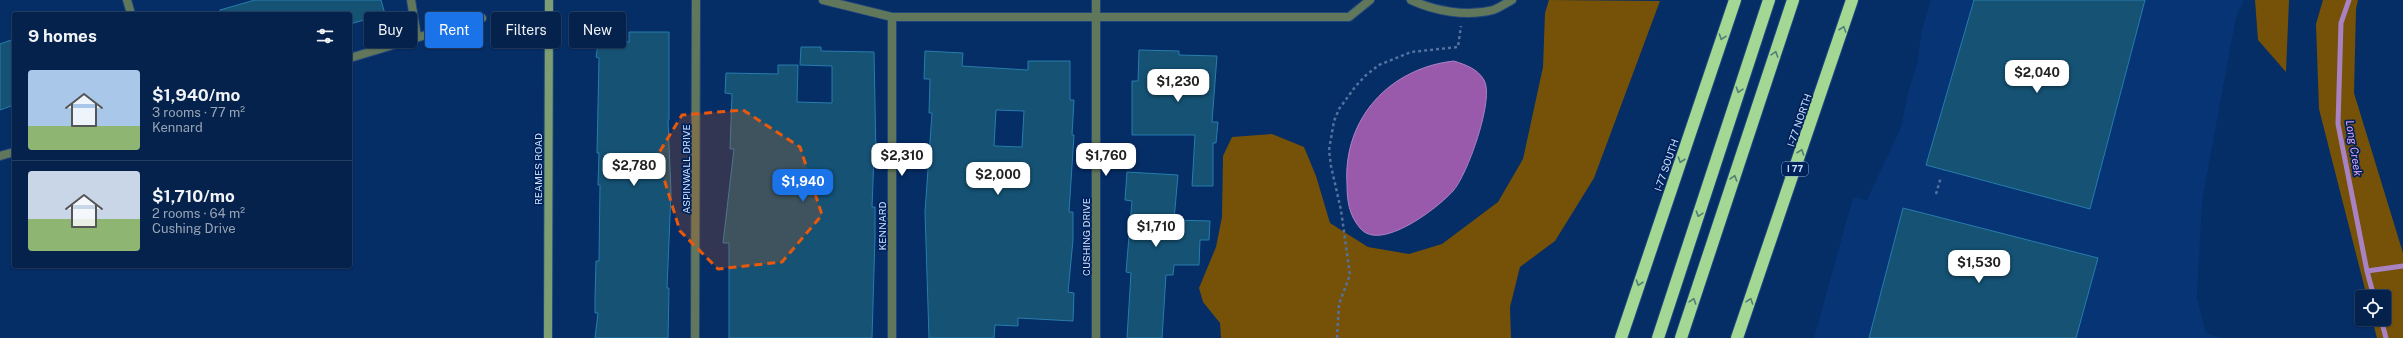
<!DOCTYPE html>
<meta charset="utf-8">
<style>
body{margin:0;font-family:"Public Sans",sans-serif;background:#0d2a53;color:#f1f3f6;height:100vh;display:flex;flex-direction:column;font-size:15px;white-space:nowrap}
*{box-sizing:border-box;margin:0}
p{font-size:13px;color:#97a4b5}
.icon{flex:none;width:22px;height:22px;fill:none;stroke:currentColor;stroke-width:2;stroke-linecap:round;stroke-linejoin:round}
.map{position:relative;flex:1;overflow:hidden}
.sheet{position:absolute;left:12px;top:12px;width:340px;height:256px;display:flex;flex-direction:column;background:#04224c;border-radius:4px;box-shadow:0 1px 3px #0004,0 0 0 1px #253f64}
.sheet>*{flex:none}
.hud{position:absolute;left:364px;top:12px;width:380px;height:36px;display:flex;gap:8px}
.fabs{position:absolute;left:2355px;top:290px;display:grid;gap:8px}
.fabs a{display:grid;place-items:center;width:36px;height:36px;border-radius:4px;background:#04224c;box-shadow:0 1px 3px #0004,0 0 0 1px #253f64;font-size:20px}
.price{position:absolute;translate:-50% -34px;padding:0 9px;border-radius:8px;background:#fff;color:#222;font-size:13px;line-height:26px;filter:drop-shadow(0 1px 2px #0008)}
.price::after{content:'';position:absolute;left:50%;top:24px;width:12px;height:9px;margin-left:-6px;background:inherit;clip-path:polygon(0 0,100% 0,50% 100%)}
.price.on{background:#1a73e8;color:#fff}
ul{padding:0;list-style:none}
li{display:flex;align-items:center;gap:12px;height:100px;padding:0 16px}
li+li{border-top:1px solid #253f64}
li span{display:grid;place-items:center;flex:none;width:112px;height:80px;border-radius:4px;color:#555}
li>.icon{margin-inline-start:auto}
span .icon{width:48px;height:48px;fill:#fffc;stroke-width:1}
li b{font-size:17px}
h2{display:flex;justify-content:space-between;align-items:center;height:48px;padding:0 16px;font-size:17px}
.pill{padding:0 14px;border-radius:4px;background:#04224c;box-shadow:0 1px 3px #0004,0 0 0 1px #253f64;font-size:14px;line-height:36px}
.pill.on{background:#1a73e8;color:#fff}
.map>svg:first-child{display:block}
</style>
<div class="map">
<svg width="2403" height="338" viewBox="0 0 2403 338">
<rect width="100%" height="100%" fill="#052d66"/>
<path fill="#073474" d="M 1931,0 L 2244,0 L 2236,17 L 2202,202 L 2197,297 L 2206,333 L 2222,338 L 1814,338 L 1853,197 L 1867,200 L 1901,127 L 1907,96 L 1917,64 L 1922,29 Z"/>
<path fill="#755207" d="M 1549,0 L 1660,1 L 1594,178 L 1555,241 L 1520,267 L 1510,307 L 1511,338 L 1221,338 L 1220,323 L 1203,302 L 1199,288 L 1216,247 L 1222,217 L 1223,156 L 1232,137 L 1272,134 L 1304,147 L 1316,176 L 1330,223 L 1368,247 L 1409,254 L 1442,244 L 1498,202 L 1523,159 L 1543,67 L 1545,13 Z
M 2255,0 L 2289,0 L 2286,72 L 2258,40 Z
M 2323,0 L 2358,0 L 2356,9 L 2354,93 L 2403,253 L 2403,338 L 2377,338 L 2372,319 L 2384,319 L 2384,297 L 2367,297 L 2319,109 L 2316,24 Z"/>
<path fill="#995aab" stroke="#a982c4" d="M 1454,61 C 1466,65 1478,69 1484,80 C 1495,98 1467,176 1453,191 C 1439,207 1380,253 1360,228 C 1349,215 1347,201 1347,184 C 1343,118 1390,68 1454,61 Z"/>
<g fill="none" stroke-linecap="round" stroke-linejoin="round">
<path stroke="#a982c4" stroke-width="5" d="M 2349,0 L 2341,23 L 2338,124 L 2367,271 L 2374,297
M 2367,271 L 2403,266
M 2381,319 L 2386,338"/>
</g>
<path fill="#155274" stroke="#277dad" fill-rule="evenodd" d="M 255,0 L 381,0 L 385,14 L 350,24 L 350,14 L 220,14 L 220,10 Z
M 1974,0 L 2145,0 L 2090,209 L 1926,165 Z
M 629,32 L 669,32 L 669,120 L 668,120 L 671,193 L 667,288 L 669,288 L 668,338 L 595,338 L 598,313 L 595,313 L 595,298 L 596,261 L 599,261 L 600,185 L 598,185 L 599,153 L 597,153 L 599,58 L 596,57 L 599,38 L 629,42 Z
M 14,39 L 14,105 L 0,110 L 0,44 Z
M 801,47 L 821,47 L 821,51 L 874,52 L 876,156 L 874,156 L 872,207 L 875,207 L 875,237 L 872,338 L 729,338 L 729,243 L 723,243 L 734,149 L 730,149 L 732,94 L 725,93 L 726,73 L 778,74 L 778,65 L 798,65 L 797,102 L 832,103 L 832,66 L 800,65 Z
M 1139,50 L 1179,51 L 1179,55 L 1217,56 L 1212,122 L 1218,122 L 1216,143 L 1213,143 L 1213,186 L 1192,186 L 1195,135 L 1132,135 L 1132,81 L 1138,81 Z
M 925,51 L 963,53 L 962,66 L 1028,70 L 1028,61 L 1070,61 L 1070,100 L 1074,100 L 1072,135 L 1074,135 L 1069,212 L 1073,212 L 1073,240 L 1068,292 L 1074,293 L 1073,321 L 1018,318 L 1018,326 L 995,325 L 994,338 L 929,338 L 925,212 L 932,113 L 929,113 L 930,79 L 924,79 ZM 996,110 L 1024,111 L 1022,147 L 994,146 Z
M 1127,172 L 1178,175 L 1174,220 L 1210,221 L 1209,240 L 1200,240 L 1199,265 L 1174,265 L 1173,275 L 1166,275 L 1162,338 L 1127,338 L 1131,273 L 1126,272 L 1132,201 L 1125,200 Z
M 1903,208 L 2098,258 L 2076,338 L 1869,338 Z"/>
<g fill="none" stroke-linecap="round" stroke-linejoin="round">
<g stroke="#21467b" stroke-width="10">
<path id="street" d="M 127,0 L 131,14
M 411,0 L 417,37
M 823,0 L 892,17 L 1349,17 L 1370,0
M 1411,0 C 1435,11 1466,17 1493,10 C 1499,8 1506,3 1512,0
M 892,17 L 892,338
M 350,58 L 482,18
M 0,156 L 14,152
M 695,338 L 696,0
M 1096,338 L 1096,0"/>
</g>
<g stroke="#21467b" stroke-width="10">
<path id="secondary" d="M 548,338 L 549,0"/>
</g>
<g stroke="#21467b" stroke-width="14">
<path id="highway" d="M 1621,338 L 1735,0
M 1658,338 L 1769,0
M 1681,338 L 1793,0
M 1737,338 L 1852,0"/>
</g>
<path stroke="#5372a0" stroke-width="2.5" stroke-dasharray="3 3" stroke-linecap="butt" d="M 1936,194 L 1941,177
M 1337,338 L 1339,304 L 1350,275 L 1341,210 L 1331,166 L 1329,150 L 1334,121 L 1339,109 L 1355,87 L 1365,76 L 1379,65 L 1411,52 L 1458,47 L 1461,26"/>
<use href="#street" stroke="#61775b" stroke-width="8"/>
<use href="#secondary" stroke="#7c9e72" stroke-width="8"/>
<use href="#highway" stroke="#a2d893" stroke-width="12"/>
</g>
<defs><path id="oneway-chevron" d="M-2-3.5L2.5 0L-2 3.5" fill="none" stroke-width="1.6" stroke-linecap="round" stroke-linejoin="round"/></defs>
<g stroke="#517d77">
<use href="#oneway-chevron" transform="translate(1843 29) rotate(-71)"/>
<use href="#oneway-chevron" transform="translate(1722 37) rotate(109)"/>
<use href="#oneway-chevron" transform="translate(1775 54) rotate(-72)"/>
<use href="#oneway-chevron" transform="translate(1739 90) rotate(108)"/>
<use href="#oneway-chevron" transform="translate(1801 152) rotate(-71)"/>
<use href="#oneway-chevron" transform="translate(1681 160) rotate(109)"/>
<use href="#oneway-chevron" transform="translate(1734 178) rotate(-72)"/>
<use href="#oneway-chevron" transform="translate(1699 214) rotate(108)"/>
<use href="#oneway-chevron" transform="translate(1639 283) rotate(109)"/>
<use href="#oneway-chevron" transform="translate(1693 301) rotate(-72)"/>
<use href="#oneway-chevron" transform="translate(1750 301) rotate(-71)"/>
</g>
<path fill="#e8590c" fill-opacity="0.2" stroke="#e8590c" stroke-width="3" stroke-dasharray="8 5" stroke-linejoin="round" d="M 743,110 L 800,147 L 822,215 L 782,262 L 718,269 L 680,231 L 657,156 L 682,115 Z"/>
<g text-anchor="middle" stroke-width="3.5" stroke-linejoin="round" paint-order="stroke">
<rect fill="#00225b" stroke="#91a8cd" stroke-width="1" x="1782" y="162" width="26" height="14" rx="3"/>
<g font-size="9" font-weight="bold" fill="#cfe1fe">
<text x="1795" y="172">I 77</text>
</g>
<g font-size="10" fill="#cfe1fe" stroke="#00225b">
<text transform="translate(1799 120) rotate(-71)" y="4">I-77 NORTH</text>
<text transform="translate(1666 165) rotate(-71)" y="4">I-77 SOUTH</text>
<text transform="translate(538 169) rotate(-90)" y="4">REAMES ROAD</text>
<text transform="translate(686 169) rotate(-90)" y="4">ASPINWALL DRIVE</text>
<text transform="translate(882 226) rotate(-90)" y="4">KENNARD</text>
<text transform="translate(1086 237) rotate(-90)" y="4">CUSHING DRIVE</text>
</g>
<g font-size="11" font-style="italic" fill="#e5a4f8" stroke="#00225b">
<text transform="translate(2354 148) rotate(81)" y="4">Long Creek</text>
</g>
</g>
</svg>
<div class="fabs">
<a><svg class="icon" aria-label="locate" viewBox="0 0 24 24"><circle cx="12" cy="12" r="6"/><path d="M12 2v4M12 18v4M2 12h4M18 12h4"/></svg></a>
</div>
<b class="price" style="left:2037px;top:94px">$2,040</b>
<b class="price" style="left:1178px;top:103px">$1,230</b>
<b class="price" style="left:902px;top:177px">$2,310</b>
<b class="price" style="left:1106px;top:177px">$1,760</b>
<b class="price" style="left:634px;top:187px">$2,780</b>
<b class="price" style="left:998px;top:196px">$2,000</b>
<b class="price on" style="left:803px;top:203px">$1,940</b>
<b class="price" style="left:1156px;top:248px">$1,710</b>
<b class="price" style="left:1979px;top:284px">$1,530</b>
<div class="hud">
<a class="pill">Buy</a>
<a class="pill on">Rent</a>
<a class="pill">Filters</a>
<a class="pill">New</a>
</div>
<section class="sheet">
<h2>9 homes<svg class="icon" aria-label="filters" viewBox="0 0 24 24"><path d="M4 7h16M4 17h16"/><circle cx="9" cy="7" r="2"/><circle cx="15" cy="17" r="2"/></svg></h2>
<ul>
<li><span style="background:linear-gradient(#a9c7e8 70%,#8fb573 0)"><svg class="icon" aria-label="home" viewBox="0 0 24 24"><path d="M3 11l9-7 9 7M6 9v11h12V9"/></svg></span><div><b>$1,940/mo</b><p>3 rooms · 77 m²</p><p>Kennard</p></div></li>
<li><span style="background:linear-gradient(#c9d6e8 60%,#8fb573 0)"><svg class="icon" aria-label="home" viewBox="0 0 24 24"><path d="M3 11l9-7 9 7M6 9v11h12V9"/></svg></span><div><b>$1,710/mo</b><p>2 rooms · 64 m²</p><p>Cushing Drive</p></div></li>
</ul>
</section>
</div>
